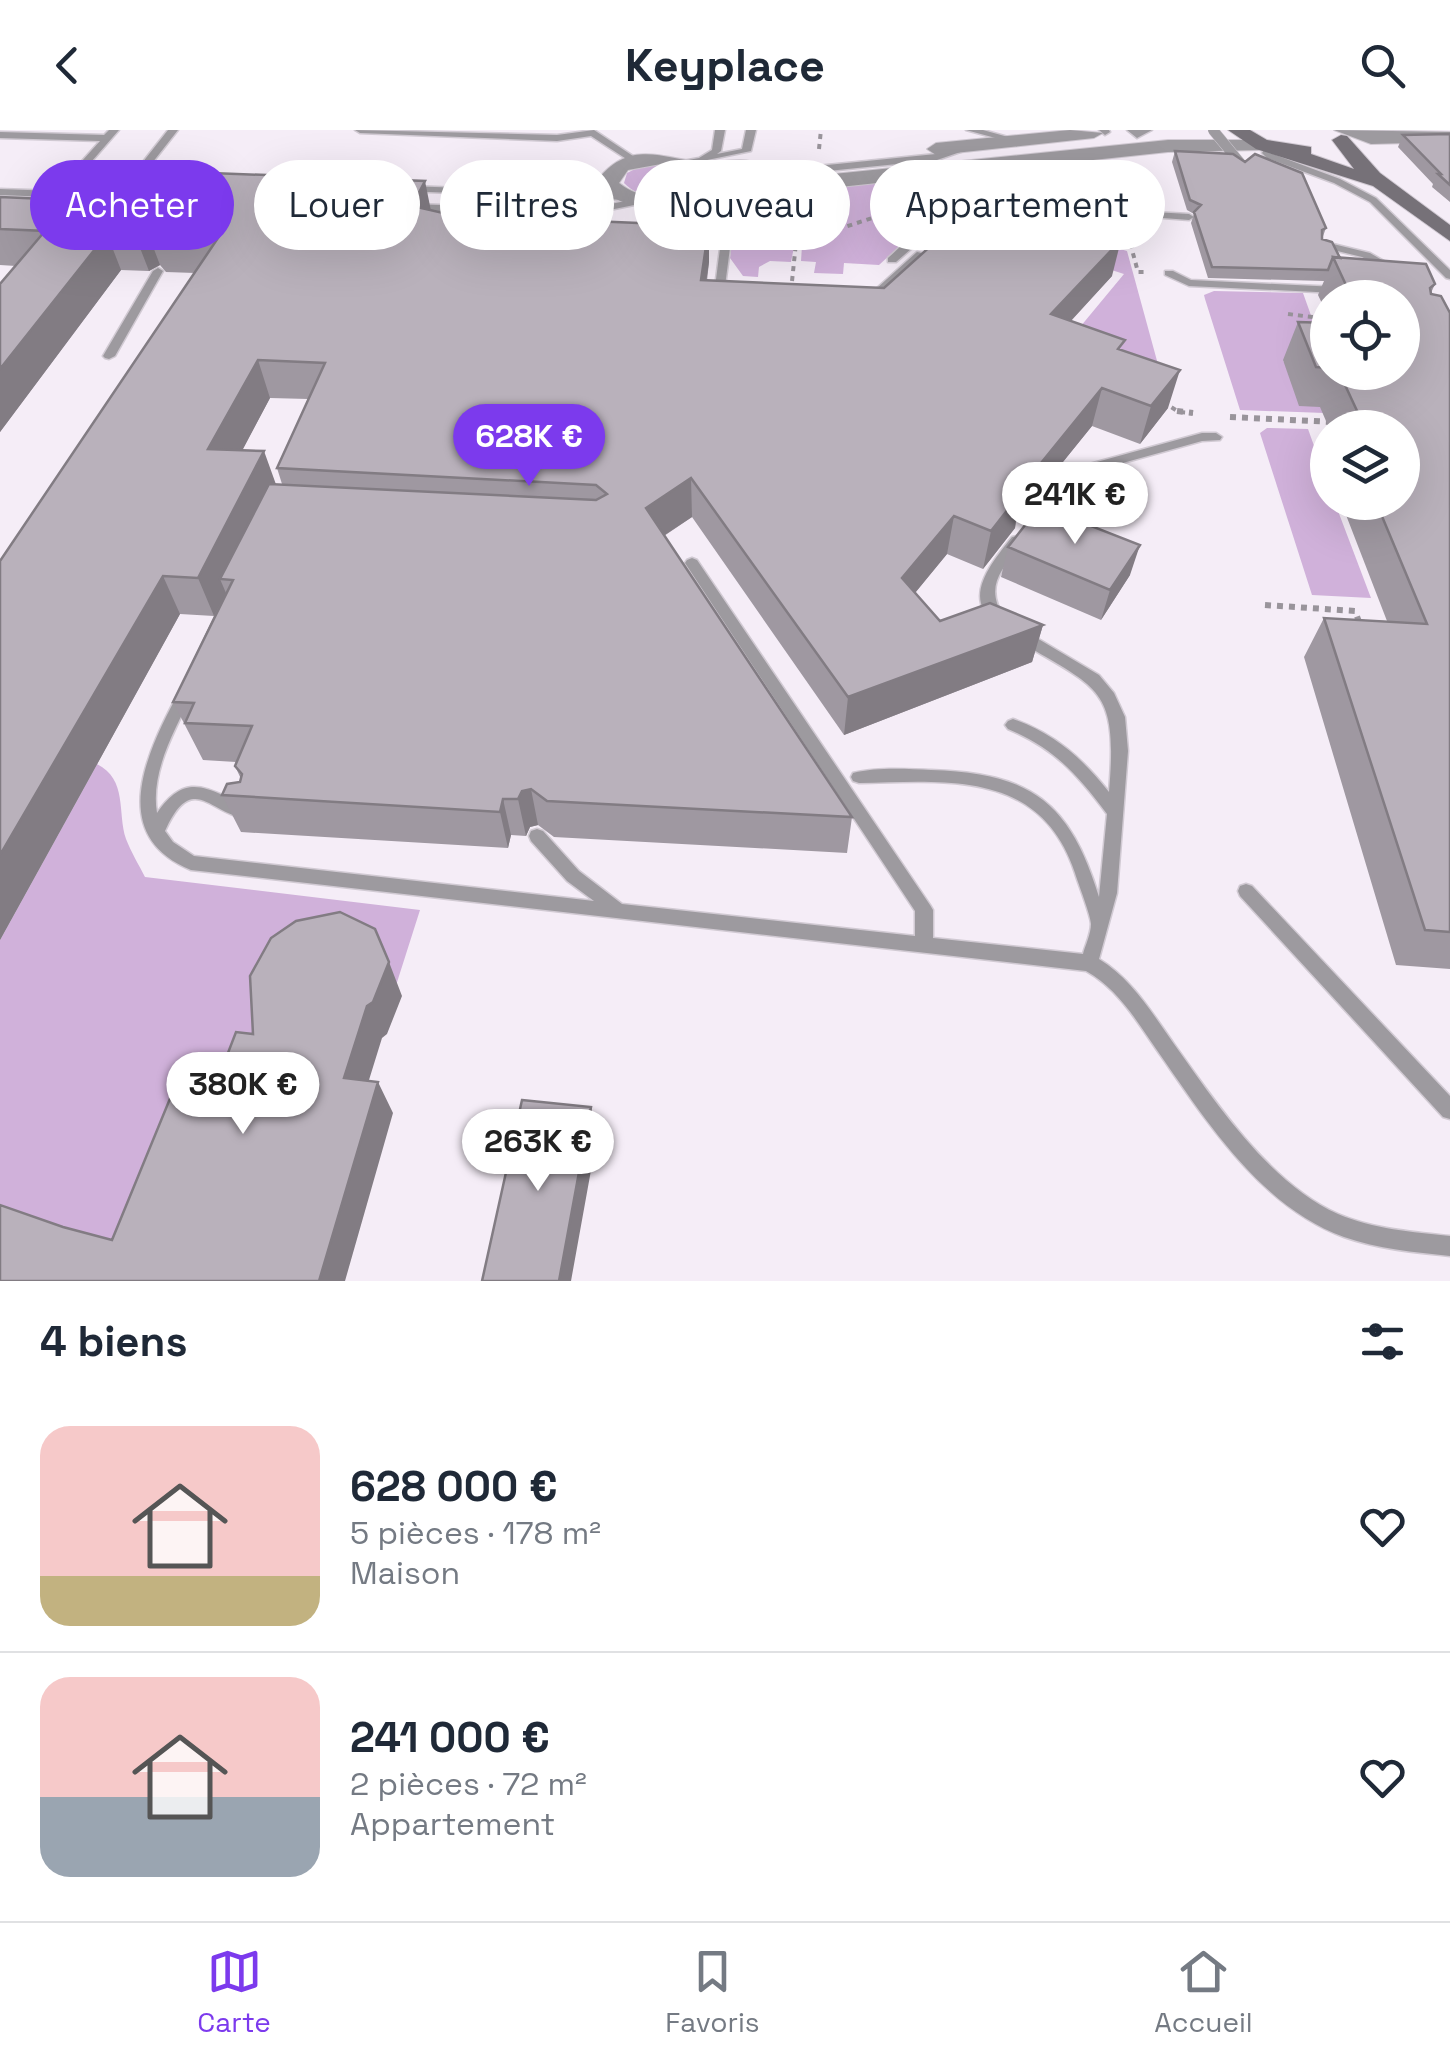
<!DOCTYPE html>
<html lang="fr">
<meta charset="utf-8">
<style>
body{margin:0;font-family:"Space Grotesk",sans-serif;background:#f2f2f3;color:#1f2937;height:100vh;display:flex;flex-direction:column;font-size:38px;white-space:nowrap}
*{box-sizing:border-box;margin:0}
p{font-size:32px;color:#747a83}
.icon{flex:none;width:55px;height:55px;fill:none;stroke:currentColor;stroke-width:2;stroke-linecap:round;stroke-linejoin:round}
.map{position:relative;height:1151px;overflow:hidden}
.sheet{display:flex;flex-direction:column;background:#fff;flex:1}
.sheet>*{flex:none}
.top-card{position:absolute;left:30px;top:30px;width:1390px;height:90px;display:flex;gap:20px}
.buttons{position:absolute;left:1310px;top:150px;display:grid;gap:20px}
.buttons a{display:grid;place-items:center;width:110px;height:110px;border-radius:50%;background:#fff;box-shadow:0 10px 40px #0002;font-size:50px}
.price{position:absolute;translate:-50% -85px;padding:0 22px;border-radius:35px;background:#fff;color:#222;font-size:32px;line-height:65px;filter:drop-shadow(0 2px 5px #0008)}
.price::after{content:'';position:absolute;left:50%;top:60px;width:30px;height:22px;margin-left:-15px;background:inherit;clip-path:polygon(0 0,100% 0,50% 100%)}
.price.active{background:#7c3aed;color:#fff}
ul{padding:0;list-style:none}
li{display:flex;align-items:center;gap:30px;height:250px;padding:0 40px}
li+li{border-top:2px solid #e0e1e3}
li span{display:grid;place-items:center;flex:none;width:280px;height:200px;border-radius:30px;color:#555}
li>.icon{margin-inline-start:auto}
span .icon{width:120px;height:120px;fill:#fffc;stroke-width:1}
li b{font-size:42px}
h2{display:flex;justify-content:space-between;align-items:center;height:120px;padding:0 40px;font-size:42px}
.chip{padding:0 35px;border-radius:45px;background:#fff;box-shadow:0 10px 40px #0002;font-size:35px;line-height:90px}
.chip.active{background:#7c3aed;color:#fff}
header{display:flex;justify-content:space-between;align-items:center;height:130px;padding:0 40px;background:#fff;font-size:45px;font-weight:800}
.tabs{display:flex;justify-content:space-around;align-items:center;height:140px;border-top:2px solid #e0e1e3;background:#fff;font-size:28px;color:#747a83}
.tabs a{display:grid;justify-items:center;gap:5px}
.tabs .active{color:#7c3aed}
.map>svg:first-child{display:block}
</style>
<header><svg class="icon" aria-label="back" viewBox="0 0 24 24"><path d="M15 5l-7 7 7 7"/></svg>Keyplace<svg class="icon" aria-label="search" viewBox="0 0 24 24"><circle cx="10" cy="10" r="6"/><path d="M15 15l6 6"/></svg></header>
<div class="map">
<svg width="1450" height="1151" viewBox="0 0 1450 1151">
<rect width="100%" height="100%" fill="#f5edf7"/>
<path fill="#d0b1da" d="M 665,34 L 688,43 L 689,53 C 671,69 641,71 624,53 L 627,43 L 643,35 Z
M 1100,36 L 1107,37 L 1128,113 L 1007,79 L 1042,43 Z
M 1006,37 L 989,54 L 942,77 L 879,135 L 844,133 L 843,144 L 814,143 L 816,132 L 801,131 L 803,101 L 797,102 L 791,132 L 770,131 L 759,137 L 758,147 L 743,146 L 730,128 L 735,91 L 725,78 L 729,63 Z
M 1052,99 L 1127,121 L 1165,260 L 1056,226 L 1124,144 L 1034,115 Z
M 1214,161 L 1303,163 L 1328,233 L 1283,231 L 1351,279 L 1352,284 L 1240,280 L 1205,169 L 1204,165 Z
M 1267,298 L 1308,299 L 1327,352 L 1328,372 L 1335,373 L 1371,468 L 1312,465 L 1260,303 Z
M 97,634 C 128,650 117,682 126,709 C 131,722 139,735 145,747 L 420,780 L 302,1151 L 0,1151 L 0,810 Z"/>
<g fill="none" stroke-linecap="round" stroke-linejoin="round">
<g stroke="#d1cad3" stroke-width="3">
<path id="lane" d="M 109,0 L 119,0 L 65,62 L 101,63 L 140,47 L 135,42 L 168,0 L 178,0 L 145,42 L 149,45 L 225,48 L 230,51 L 225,54 L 147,51 L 114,63 L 211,68 L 213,70 L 208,73 L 60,67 L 54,71 L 50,67 L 0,65 L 0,59 L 55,61 L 100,11 L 0,8 L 0,2 L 104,5 Z
M 355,0 L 557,5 L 594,0 L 639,30 L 631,32 L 591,6 L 557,11 L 360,3 Z
M 715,0 L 725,0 L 721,21 L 717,24 L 742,19 L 746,0 L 756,0 L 751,21 L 683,35 L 683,31 L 699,28 L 712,20 Z
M 966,0 L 983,0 L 1019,10 L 1014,13 Z
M 1099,0 L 1109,0 L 1110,2 L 1105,5 Z
M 1127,0 L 1152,0 L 1137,8 Z
M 966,14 L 969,15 L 969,19 L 937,30 L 768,47 L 763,44 L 768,41 L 936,24 Z
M 1267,15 L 1273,15 L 1273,24 L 1340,49 L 1376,68 L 1450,140 L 1450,149 L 1446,148 L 1370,72 L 1334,53 L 1267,28 L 1262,23 Z
M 1027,28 L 1035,30 L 975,82 L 967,80 L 980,68 L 957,79 L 896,132 L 888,132 L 888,128 C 912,107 957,59 989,61 Z
M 408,56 L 627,64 L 632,67 L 627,70 L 405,61 L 405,57 Z
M 677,67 L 715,74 L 734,87 L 725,156 L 735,167 L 734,169 L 726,169 L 715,157 L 724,88 L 709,78 L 674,72 L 674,68 Z
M 641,68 L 644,69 L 644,73 L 580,86 L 411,80 L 406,77 L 411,74 L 580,80 Z
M 1153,82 L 1189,84 L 1194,87 L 1189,90 L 1150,87 L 1148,85 Z
M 1325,112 L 1370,123 L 1401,141 L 1392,143 L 1362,127 L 1321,117 L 1321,113 Z
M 917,122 L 926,124 L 875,171 L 867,171 L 867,167 Z
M 158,138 L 163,141 L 115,226 L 109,229 L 105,228 L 103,226 L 153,141 Z
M 1165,141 L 1173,141 L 1191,150 L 1337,157 L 1342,160 L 1337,163 L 1189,156 L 1165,145 Z
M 1202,303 L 1216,303 L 1222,307 L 1220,310 L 1202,311 L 1083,344 L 1068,351 L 1036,395 L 1031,396 L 1024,392 L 1060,345 L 1075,338 Z
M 1017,406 L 1024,410 C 1004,439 982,454 1005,489 L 998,494 C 959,470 993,431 1012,407 Z
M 692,428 L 697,430 L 930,775 L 933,780 L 933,808 L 1083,824 C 1085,816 1091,804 1091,794 C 1091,786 1078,753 1075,743 C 1041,640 948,651 859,653 L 853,651 L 851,647 L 853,643 C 877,637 907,639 931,640 C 1031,643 1070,672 1099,767 L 1107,684 C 1077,644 1055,619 1008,599 L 1005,595 L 1008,591 L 1013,589 C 1055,604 1082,628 1109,662 C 1118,556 1100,560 1015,509 L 1013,505 L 1020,500 L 1025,501 L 1099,545 L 1114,563 L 1125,587 L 1128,621 L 1117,763 L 1099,829 C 1132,849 1152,883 1174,914 C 1216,973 1270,1054 1338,1084 C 1373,1099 1413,1102 1450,1106 L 1450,1126 C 1414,1122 1378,1119 1344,1107 C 1262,1077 1209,995 1161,926 C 1139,895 1120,860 1086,841 L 191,740 C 105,705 148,620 180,560 L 185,558 L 192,564 C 175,600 150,642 157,683 C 190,635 213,666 254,677 L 256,682 L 254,687 C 214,694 195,634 165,701 L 173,712 L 194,726 L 594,771 L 567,751 L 531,711 L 529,706 L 531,701 L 537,699 L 543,701 L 579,741 L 622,774 L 915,806 L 915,781 L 687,436 L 685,433 L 687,430 Z
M 1246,754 L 1252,756 L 1450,966 L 1450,989 L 1443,987 L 1240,766 L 1238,761 L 1240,756 Z"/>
</g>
<g stroke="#d1cad3" stroke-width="2">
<path id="street" d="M 1070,0 L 1103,3 L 1094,8 L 936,25 L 927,19 L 936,13 Z
M 1334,0 L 1450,2 L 1450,12 L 1371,14 Z
M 1168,10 L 1262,10 L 1271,15 L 1262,20 L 1168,22 L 652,77 C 631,76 605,71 599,48 C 632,8 665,30 703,32 C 722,33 751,25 765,37 L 756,43 L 708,43 L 706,57 ZM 661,34 L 680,37 L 690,46 L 687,56 C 664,68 640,70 619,53 L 628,40 Z"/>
</g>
<g stroke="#d1cad3" stroke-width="2">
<path id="secondary" d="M 1228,0 L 1250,0 L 1267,10 L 1311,17 L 1311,24 L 1354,39 L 1332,10 L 1341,5 L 1347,6 L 1380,43 L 1450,95 L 1450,111 L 1373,56 L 1256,19 Z"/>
</g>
<path stroke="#99949b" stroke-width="4" stroke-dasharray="5 5" stroke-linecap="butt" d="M 819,19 L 821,0
M 1112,46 L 1138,142 L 1146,142
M 797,103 L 798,79
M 748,106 L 797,108
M 791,161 L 797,103 L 823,104 L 894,81 L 894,67
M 1288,184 L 1328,189
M 1163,272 L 1179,282 L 1193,283"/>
<path stroke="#99949b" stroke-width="6" stroke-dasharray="6 6" stroke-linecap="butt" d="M 1177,281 L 1193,283
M 1230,287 L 1333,292
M 1265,475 L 1355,481 L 1361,497"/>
<use href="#lane" fill="#9d9a9f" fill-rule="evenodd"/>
<use href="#street" fill="#9d9a9f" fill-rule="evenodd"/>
<use href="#secondary" fill="#767178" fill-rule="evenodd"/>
<g stroke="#d1cad3" stroke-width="11" stroke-linecap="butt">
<path id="lane-bridge" d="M 1213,0 L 1241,34"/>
</g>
<use href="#lane-bridge" stroke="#9d9a9f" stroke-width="10"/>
</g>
<path fill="#9f98a1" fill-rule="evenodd" d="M 1450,4 L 1450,72 L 1432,57 L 1433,54 L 1398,17 L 1403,5 Z
M 1175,21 L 1326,98 L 1322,109 L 1340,128 L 1435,154 L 1431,163 L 1450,183 L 1450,839 L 1396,835 L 1304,527 L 1324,488 L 1387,491 L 1341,372 L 1402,372 L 1402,298 L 1329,298 L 1320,277 L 1299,276 L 1283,230 L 1298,192 L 1328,193 L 1328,242 L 1402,242 L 1402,168 L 1328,168 L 1328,186 L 1318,165 L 1324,151 L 1208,148 L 1191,93 L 1194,84 L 1187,80 L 1172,32 Z
M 0,67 L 170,80 L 431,80 L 452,85 L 709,96 L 709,132 L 707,151 L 884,158 L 1112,146 L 1071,191 L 1122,220 L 1168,278 L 1140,314 L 1092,296 L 1016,390 L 1015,398 L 983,439 L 947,424 L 915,463 L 940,491 L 1043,495 L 1032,532 L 844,605 L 692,387 L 664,406 L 852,687 L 847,723 L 554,707 L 538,695 L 530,697 L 526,706 L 511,705 L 508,718 L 241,702 L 222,665 L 240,652 L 241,649 L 235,636 L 236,632 L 203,630 L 173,572 L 214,486 L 180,484 L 0,810 L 0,431 L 195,143 L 166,142 L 160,135 L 149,141 L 121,140 L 0,302 L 0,154 L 16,136 L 0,135 ZM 270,268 L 308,269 L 277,338 L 282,354 L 276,354 L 242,320 Z
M 1008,417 L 1130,445 L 1101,490 L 1001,447 Z"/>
<path fill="#827c83" d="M 425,51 L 432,86 L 412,76 Z
M 709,96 L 709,132 L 701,187 L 701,150 Z
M 146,98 L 160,135 L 149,141 L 135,105 Z
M 107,104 L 121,140 L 0,302 L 0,239 Z
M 1121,110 L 1112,146 L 1043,221 L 1051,184 Z
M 258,230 L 270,268 L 223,357 L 208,319 Z
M 1180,240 L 1168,278 L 1140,314 L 1151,276 Z
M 1102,258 L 1092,296 L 1016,390 L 1015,398 L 983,439 L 991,401 L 1020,359 Z
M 264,321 L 278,360 L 220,449 L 226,463 L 214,486 L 198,448 Z
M 691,348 L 692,387 L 648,416 L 646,378 Z
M 954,386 L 947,424 L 896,486 L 902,448 Z
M 1140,415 L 1130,445 L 1101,490 L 1110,460 Z
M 163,446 L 180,484 L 0,810 L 0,725 Z
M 1043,495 L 1032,532 L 844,605 L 848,567 Z
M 531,659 L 538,695 L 530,697 L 526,706 L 518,669 L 522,661 Z
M 503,669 L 511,705 L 508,718 L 500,682 Z
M 389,832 L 402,866 L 387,904 L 382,908 L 360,979 L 344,948 L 367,876 Z
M 378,952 L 393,983 L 345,1151 L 319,1151 Z
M 591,977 L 597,1007 L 571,1151 L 559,1151 Z"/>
<path fill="#b9b1bb" stroke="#827c83" stroke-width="2.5" d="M 1450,4 L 1450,55 L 1438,44 L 1441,44 L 1403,5 Z
M 1175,21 L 1233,24 L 1245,32 L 1255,24 L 1302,43 L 1326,98 L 1322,100 L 1322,109 L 1332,112 L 1340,128 L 1333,127 L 1328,140 L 1212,137 L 1194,82 L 1201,75 L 1190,70 Z
M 211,43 L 425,51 L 412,76 L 452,85 L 709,96 L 701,150 L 884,158 L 984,68 L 1121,110 L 1051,184 L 1125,210 L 1118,219 L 1180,240 L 1151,276 L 1102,258 L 1020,359 L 1023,360 L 991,401 L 954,386 L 902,448 L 940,491 L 990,473 L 1043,495 L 848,567 L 691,348 L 646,378 L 852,687 L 547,671 L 531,659 L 522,661 L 518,669 L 503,669 L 500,682 L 222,665 L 227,654 L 240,652 L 242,644 L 235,636 L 252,596 L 185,593 L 194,573 L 173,572 L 233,450 L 220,449 L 269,354 L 596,370 L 607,364 L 596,355 L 277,338 L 325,233 L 258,230 L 208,319 L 264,321 L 198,448 L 163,446 L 0,725 L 0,431 L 218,108 L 153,105 L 146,98 L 135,105 L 107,104 L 0,239 L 0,154 L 45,101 L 0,99 L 0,67 L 160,74 L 170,80 L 177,75 L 187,75 Z
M 1333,127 L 1426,134 L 1435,154 L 1430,158 L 1431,164 L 1441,166 L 1450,183 L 1450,802 L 1425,800 L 1324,488 L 1427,494 L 1376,372 L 1402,372 L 1402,298 L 1365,298 L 1339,242 L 1402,242 L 1402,168 L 1352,168 Z
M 1298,192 L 1328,193 L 1328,238 L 1316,237 Z
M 1040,376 L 1140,415 L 1110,460 L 1008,417 Z
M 340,782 L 375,799 L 389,832 L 373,872 L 367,876 L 344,948 L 378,952 L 319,1151 L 0,1151 L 0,1075 L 63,1097 L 112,1110 L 185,932 L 223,936 L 236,902 L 253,904 L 250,846 L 271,808 L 296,791 Z
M 522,970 L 591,977 L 559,1151 L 482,1151 Z"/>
</svg>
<div class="buttons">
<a><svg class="icon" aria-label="locate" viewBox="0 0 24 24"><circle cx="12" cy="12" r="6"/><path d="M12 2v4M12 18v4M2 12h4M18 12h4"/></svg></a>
<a><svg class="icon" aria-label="layers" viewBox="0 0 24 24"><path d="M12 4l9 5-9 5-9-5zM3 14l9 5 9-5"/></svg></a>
</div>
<b class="price active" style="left:529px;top:359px">628K €</b>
<b class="price" style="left:1075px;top:417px">241K €</b>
<b class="price" style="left:243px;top:1007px">380K €</b>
<b class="price" style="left:538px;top:1064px">263K €</b>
<div class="top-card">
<a class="chip active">Acheter</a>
<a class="chip">Louer</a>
<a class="chip">Filtres</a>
<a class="chip">Nouveau</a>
<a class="chip">Appartement</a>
</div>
</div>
<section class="sheet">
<h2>4 biens<svg class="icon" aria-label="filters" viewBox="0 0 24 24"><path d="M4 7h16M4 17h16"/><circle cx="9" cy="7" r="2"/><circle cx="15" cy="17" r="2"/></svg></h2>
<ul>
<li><span style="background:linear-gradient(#f6c9c9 75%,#c2b280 0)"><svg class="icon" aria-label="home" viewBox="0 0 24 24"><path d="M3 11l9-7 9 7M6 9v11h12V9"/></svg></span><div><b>628 000 €</b><p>5 pièces · 178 m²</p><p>Maison</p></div><svg class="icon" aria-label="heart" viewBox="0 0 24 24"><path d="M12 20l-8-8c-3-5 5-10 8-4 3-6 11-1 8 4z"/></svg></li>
<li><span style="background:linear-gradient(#f6c9c9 60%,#9aa5b1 0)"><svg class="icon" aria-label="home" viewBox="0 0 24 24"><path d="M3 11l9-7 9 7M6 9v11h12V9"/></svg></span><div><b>241 000 €</b><p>2 pièces · 72 m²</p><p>Appartement</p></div><svg class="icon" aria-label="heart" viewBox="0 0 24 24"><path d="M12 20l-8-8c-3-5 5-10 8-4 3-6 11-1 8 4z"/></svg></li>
</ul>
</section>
<nav class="tabs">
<a class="active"><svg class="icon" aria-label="map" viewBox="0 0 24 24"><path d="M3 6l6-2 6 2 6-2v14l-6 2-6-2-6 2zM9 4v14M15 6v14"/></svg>Carte</a>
<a><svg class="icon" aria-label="saved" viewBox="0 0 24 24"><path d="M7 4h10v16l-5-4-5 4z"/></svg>Favoris</a>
<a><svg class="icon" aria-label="home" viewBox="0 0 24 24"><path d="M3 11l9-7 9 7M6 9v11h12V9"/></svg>Accueil</a>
</nav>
